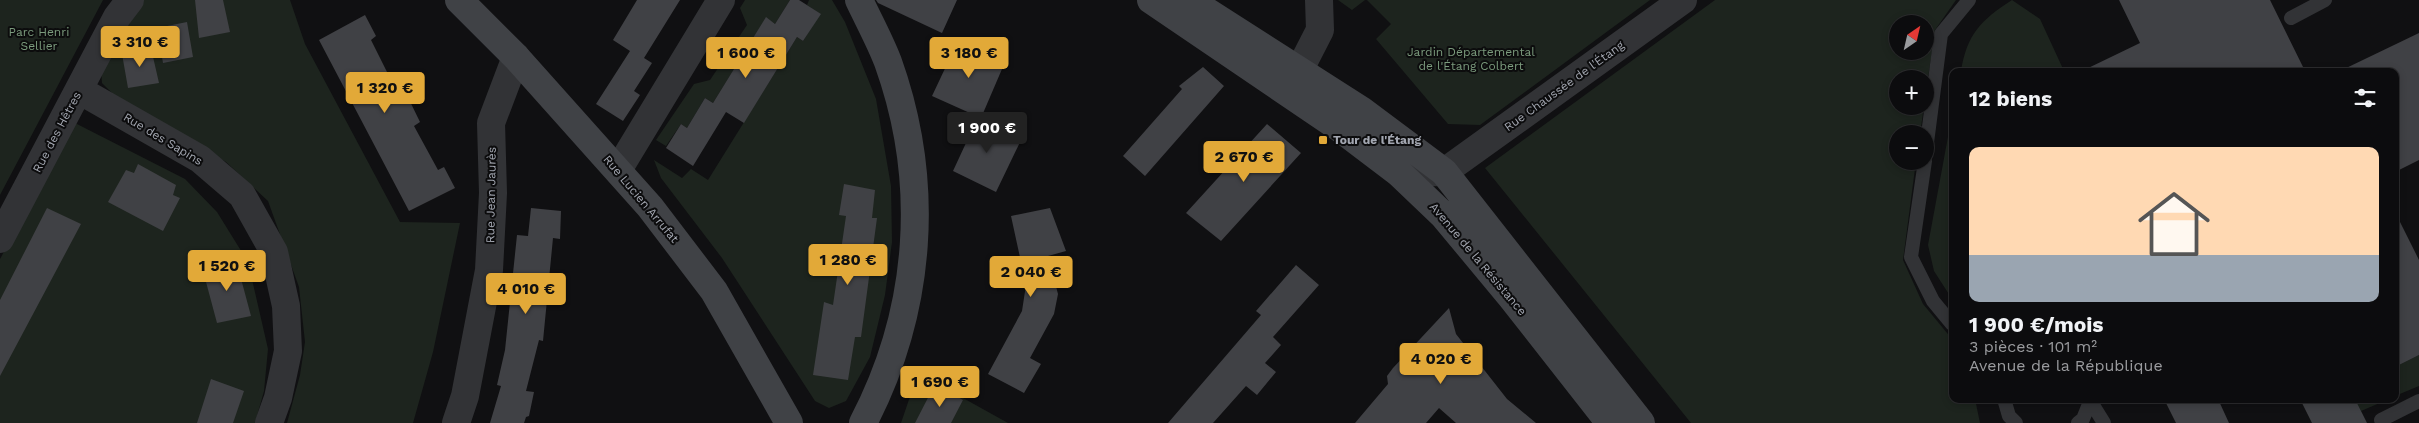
<!DOCTYPE html>
<html lang="fr">
<meta charset="utf-8">
<style>
body{margin:0;font-family:"Work Sans",sans-serif;background:#1a1a1c;color:#f1f3f6;height:100vh;display:flex;flex-direction:column;font-size:19px;white-space:nowrap}
*{box-sizing:border-box;margin:0}
p{font-size:16px;color:#9a9b9e}
.icon{flex:none;width:28px;height:28px;fill:none;stroke:currentColor;stroke-width:2;stroke-linecap:round;stroke-linejoin:round}
.map{position:relative;flex:1;overflow:hidden}
.panel{position:absolute;left:1949px;top:68px;width:450px;height:335px;display:flex;flex-direction:column;background:#0c0c0e;border-radius:10px;box-shadow:0 2px 8px #0003,0 0 0 1px #2c2c2e}
.panel>*{flex:none}
.needle{width:32px;rotate:34deg}
.buttons{position:absolute;left:1889px;top:15px;display:grid;gap:10px}
.buttons a{display:grid;place-items:center;width:45px;height:45px;border-radius:50%;background:#0c0c0e;box-shadow:0 2px 8px #0003,0 0 0 1px #2c2c2e;font-size:25px}
.price{position:absolute;translate:-50% -42px;padding:0 11px;border-radius:5px;background:#e2a938;color:#111;font-size:16px;line-height:32px;filter:drop-shadow(0 1px 2px #0008)}
.price::after{content:'';position:absolute;left:50%;top:30px;width:15px;height:11px;margin-left:-8px;background:inherit;clip-path:polygon(0 0,100% 0,50% 100%)}
.price.current{background:#222;color:#fff}
ul{padding:0;list-style:none}
li{display:grid;align-content:center;gap:10px;height:265px;padding:0 20px}
li span{display:grid;place-items:center;height:155px;border-radius:10px;color:#555}
li>.icon{margin-inline-start:auto}
span .icon{width:90px;height:90px;fill:#fffc;stroke-width:1}
li b{font-size:21px}
h2{display:flex;justify-content:space-between;align-items:center;height:60px;padding:0 20px;font-size:21px}
.map>svg:first-child{display:block}
</style>
<div class="map">
<svg width="2419" height="423" viewBox="0 0 2419 423">
<rect width="100%" height="100%" fill="#101012"/>
<path fill="#1d241e" fill-rule="evenodd" d="M 0,0 L 103,0 L 0,195 Z
M 141,0 L 290,0 L 305,44 L 400,222 L 460,223 L 433,352 L 413,423 L 287,423 L 300,375 L 305,342 L 299,287 L 268,201 L 226,162 L 114,95 L 102,83 L 101,69 Z
M 745,0 L 790,0 L 775,24 L 766,18 L 713,103 L 705,98 L 687,128 L 681,124 L 666,146 L 656,140 L 694,84 L 710,80 L 747,25 L 740,8 Z
M 809,0 L 832,0 L 845,22 L 876,99 L 891,186 L 892,242 L 885,295 L 870,357 L 846,401 L 829,408 L 815,401 L 722,258 L 661,178 L 654,160 L 682,178 L 691,169 L 708,180 L 797,37 L 803,41 L 820,14 L 807,5 Z
M 1338,0 L 1365,0 L 1352,10 Z
M 1367,0 L 1650,0 L 1480,125 L 1448,124 L 1376,39 L 1391,24 Z
M 1715,0 L 1956,0 L 1935,30 L 1925,99 L 1925,79 L 1898,79 L 1898,106 L 1924,106 L 1920,134 L 1898,134 L 1898,161 L 1916,161 L 1903,260 L 1923,304 L 1952,339 L 1952,399 L 1975,399 L 1980,423 L 1691,423 L 1485,168 ZM 1898,24 L 1925,24 L 1925,51 L 1898,51 Z
M 2012,0 L 2040,19 L 2064,71 L 1961,71 C 1967,34 1981,20 2012,0 Z
M 1952,115 L 1952,299 L 1934,271 L 1928,245 Z
M 75,123 L 185,179 L 217,212 L 248,262 L 268,349 L 264,391 L 255,423 L 0,423 L 0,259 Z
M 2419,355 L 2419,386 L 2395,396 L 2395,367 Z
M 918,373 L 1008,423 L 901,423 Z
M 2355,399 L 2389,399 L 2361,411 Z"/>
<path fill="#404145" d="M 195,0 L 223,0 L 230,32 L 199,38 Z
M 637,0 L 680,0 L 644,58 L 652,63 L 634,91 L 640,95 L 623,121 L 596,104 L 630,51 L 613,40 Z
M 790,0 L 799,0 L 821,14 L 803,41 L 797,37 L 744,123 L 726,112 L 693,166 L 666,148 L 681,124 L 687,128 L 705,98 L 713,103 L 766,17 L 775,24 Z
M 876,0 L 957,0 L 942,33 L 878,3 Z
M 2119,0 L 2270,0 L 2305,71 L 2082,71 L 2140,43 Z
M 365,15 L 376,36 L 371,40 L 394,86 L 400,81 L 420,122 L 414,126 L 438,170 L 444,167 L 455,188 L 409,211 L 319,40 Z
M 187,22 L 193,57 L 163,63 L 157,28 Z
M 2419,33 L 2419,160 L 2395,172 L 2395,71 L 2340,71 Z
M 958,41 L 1005,62 L 981,118 L 932,96 Z
M 151,48 L 159,83 L 128,88 L 122,54 Z
M 1203,67 L 1224,86 L 1145,176 L 1123,156 L 1182,89 L 1179,86 Z
M 978,117 L 1022,138 L 996,192 L 953,171 Z
M 1267,124 L 1301,153 L 1221,241 L 1186,213 Z
M 138,164 L 176,185 L 173,195 L 180,198 L 163,231 L 108,202 L 126,170 L 134,173 Z
M 844,184 L 875,190 L 872,218 L 877,218 L 861,337 L 855,337 L 848,380 L 813,375 L 824,302 L 833,305 L 846,216 L 839,215 Z
M 47,208 L 81,224 L 0,376 L 0,300 Z
M 531,208 L 561,211 L 560,239 L 553,238 L 543,341 L 539,340 L 526,391 L 534,392 L 529,416 L 526,417 L 524,423 L 490,423 L 501,386 L 497,385 L 505,350 L 517,235 L 528,236 Z
M 1050,208 L 1066,251 L 1048,256 L 1058,294 L 1054,314 L 1030,358 L 1041,364 L 1024,393 L 988,374 L 1022,311 L 1026,285 L 1011,216 Z
M 2395,212 L 2419,260 L 2419,355 L 2395,367 Z
M 236,260 L 251,316 L 217,323 L 202,267 Z
M 1296,265 L 1319,285 L 1273,337 L 1281,345 L 1265,363 L 1276,372 L 1257,395 L 1246,386 L 1213,423 L 1168,423 L 1261,315 L 1256,311 Z
M 1449,308 L 1456,334 L 1507,399 L 1536,423 L 1456,423 L 1439,408 L 1426,423 L 1355,423 L 1388,384 L 1387,376 L 1393,368 Z
M 211,379 L 244,391 L 233,423 L 197,423 Z
M 933,388 L 942,393 L 944,389 L 963,400 L 951,423 L 915,423 Z
M 2164,399 L 2218,399 L 2229,423 L 2176,423 Z
M 2300,399 L 2355,399 L 2367,423 L 2312,423 Z"/>
<g fill="none" stroke-linecap="round" stroke-linejoin="round">
<path stroke="#323336" stroke-width="14" d="M 2291,18 L 2325,0
M 1925,158 L 1941,34 L 1969,0
M 1925,161 L 1911,257 L 1933,301 L 1952,324
M 2004,399 L 2009,416 L 2016,423
M 2091,402 L 2104,423
M 2381,420 L 2419,401
M 2078,423 L 2083,419 L 2091,399"/>
<path stroke="#323336" stroke-width="28" d="M 79,90 L 200,159 L 242,195 L 274,252 L 286,306 L 288,351 L 278,398 L 269,423
M 1306,94 L 1299,71 L 1320,30 L 1319,0
M 618,170 L 721,0
M 1399,173 L 1444,172 L 1683,0
M 0,239 L 117,17 L 130,0
M 456,423 L 465,396 L 489,270 L 493,193 L 491,123 L 516,57"/>
<path stroke="#404246" stroke-width="28" d="M 459,0 L 516,57 L 650,207 L 714,291 L 789,423
M 859,0 C 869,21 880,41 888,62 C 931,182 922,310 863,423
M 1151,0 L 1341,129 L 1399,173 L 1443,215 L 1512,298 L 1610,423
M 1189,0 L 1361,110 L 1444,172 L 1641,423"/>
</g>
<rect fill="#e2a938" stroke="#0c0c0d" stroke-width="2" x="1318" y="135" width="10" height="10" rx="2.5"/>
<g text-anchor="middle" stroke-width="4" stroke-linejoin="round" paint-order="stroke">
<g font-size="12" fill="#7b9b7d" stroke="#0c0c0d">
<text x="39" y="36">Parc Henri<tspan x="39" dy="14">Sellier</tspan></text>
<text x="1471" y="56">Jardin Départemental<tspan x="1471" dy="14">de l'Étang Colbert</tspan></text>
</g>
<g font-size="12" fill="#a3a7b1" stroke="#0c0c0d">
<text transform="translate(1564 86) rotate(-36)" y="4">Rue Chaussée de l'Étang</text>
<text transform="translate(57 132) rotate(-62)" y="4">Rue des Hêtres</text>
<text transform="translate(163 139) rotate(31)" y="4">Rue des Sapins</text>
<text transform="translate(491 195) rotate(-89)" y="4">Rue Jean Jaurès</text>
<text transform="translate(641 199) rotate(50)" y="4">Rue Lucien Arrufat</text>
<text transform="translate(1478 259) rotate(50)" y="4">Avenue de la Résistance</text>
</g>
<g font-size="12" font-weight="bold" fill="#a3a7b1" stroke="#0c0c0d" text-anchor="start">
<text x="1333" y="144">Tour de l'Étang</text>
</g>
</g>
</svg>
<div class="buttons">
<a><svg class="needle" viewBox="-14 -14 28 28"><path d="M0-13l5 13h-10z" fill="#e53935"/><path d="M0 13l5-13h-10z" fill="#9a9b9e"/></svg></a>
<a>+</a>
<a>−</a>
</div>
<b class="price" style="left:140px;top:68px">3 310 €</b>
<b class="price" style="left:746px;top:79px">1 600 €</b>
<b class="price" style="left:969px;top:79px">3 180 €</b>
<b class="price" style="left:385px;top:114px">1 320 €</b>
<b class="price current" style="left:987px;top:154px">1 900 €</b>
<b class="price" style="left:1244px;top:183px">2 670 €</b>
<b class="price" style="left:848px;top:286px">1 280 €</b>
<b class="price" style="left:227px;top:292px">1 520 €</b>
<b class="price" style="left:1031px;top:298px">2 040 €</b>
<b class="price" style="left:526px;top:315px">4 010 €</b>
<b class="price" style="left:1441px;top:385px">4 020 €</b>
<b class="price" style="left:940px;top:408px">1 690 €</b>
<section class="panel">
<h2>12 biens<svg class="icon" aria-label="filters" viewBox="0 0 24 24"><path d="M4 7h16M4 17h16"/><circle cx="9" cy="7" r="2"/><circle cx="15" cy="17" r="2"/></svg></h2>
<ul>
<li><span style="background:linear-gradient(#ffd9b3 70%,#9aa5b1 0)"><svg class="icon" aria-label="home" viewBox="0 0 24 24"><path d="M3 11l9-7 9 7M6 9v11h12V9"/></svg></span><div><b>1 900 €/mois</b><p>3 pièces · 101 m²</p><p>Avenue de la République</p></div></li>
</ul>
</section>
</div>
